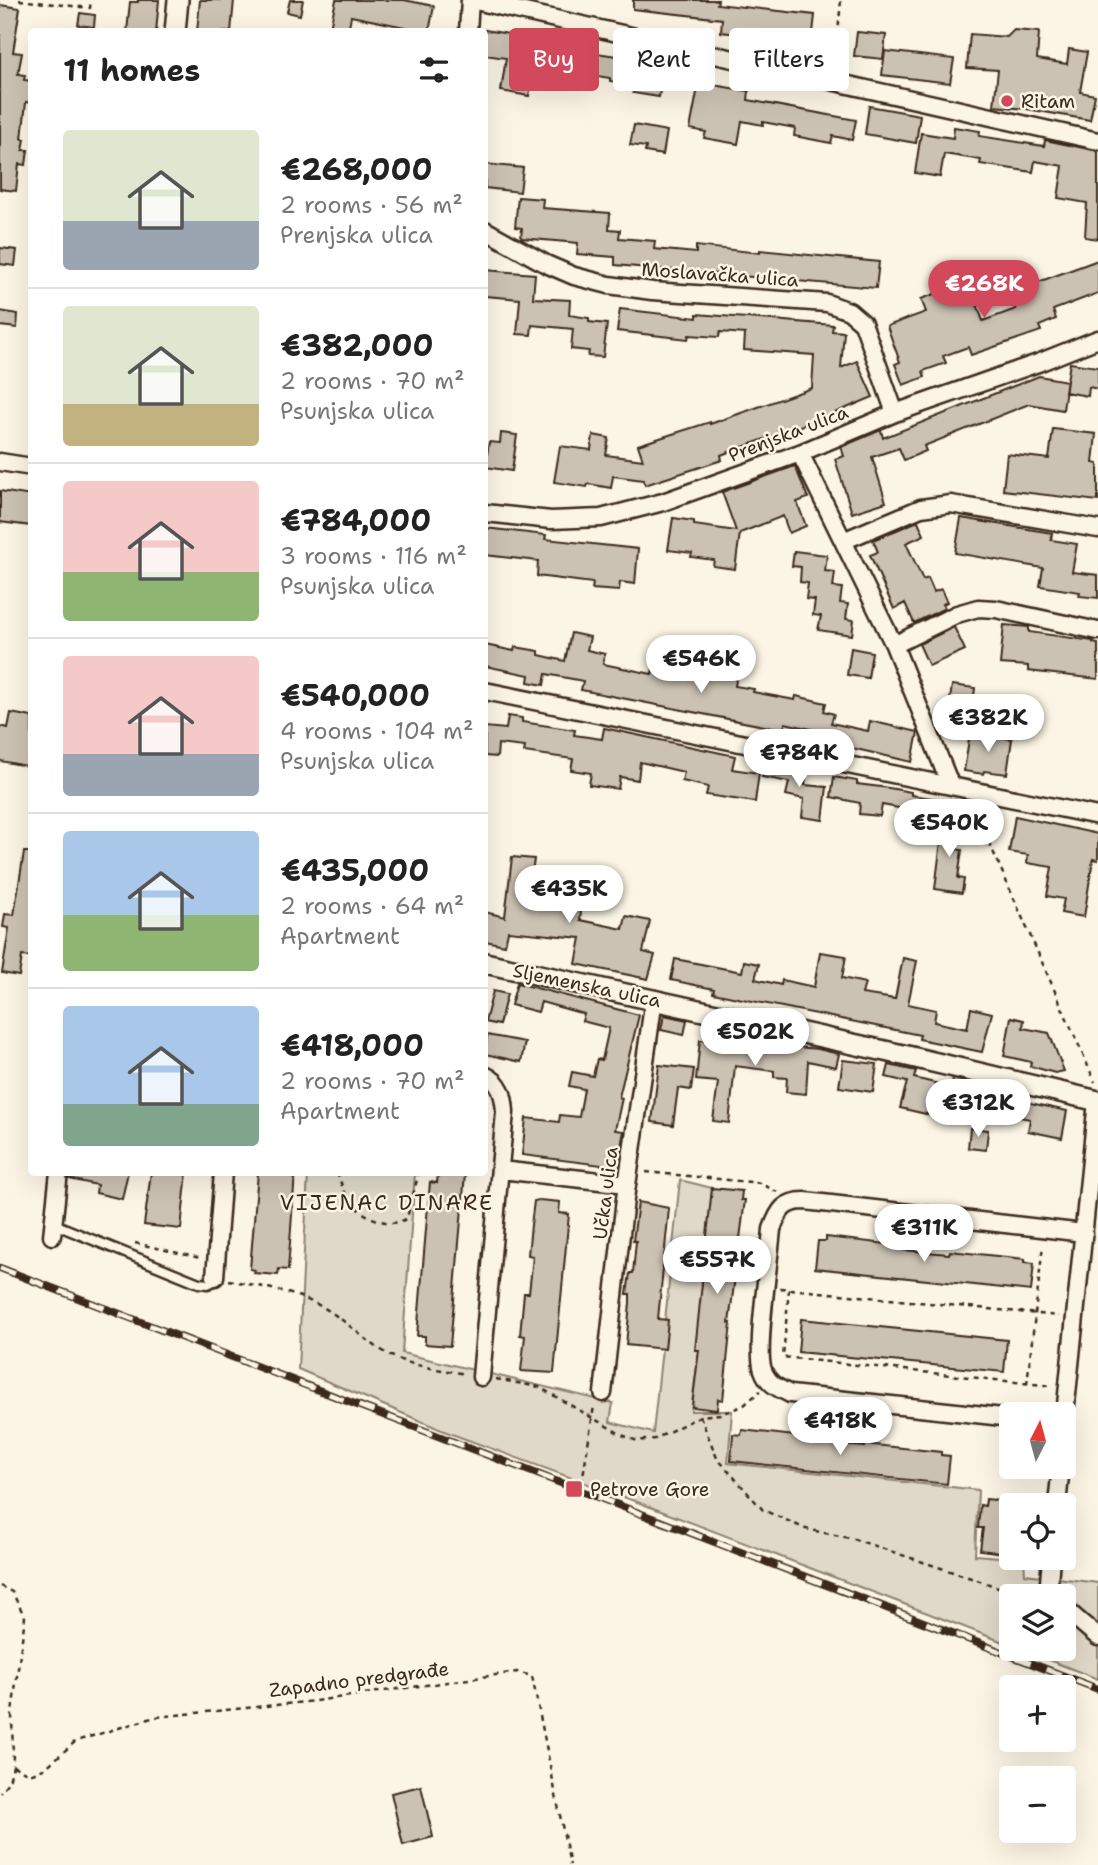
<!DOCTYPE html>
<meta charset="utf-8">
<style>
body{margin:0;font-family:"Shantell Sans",sans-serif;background:#f6f6f6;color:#222;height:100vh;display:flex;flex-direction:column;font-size:26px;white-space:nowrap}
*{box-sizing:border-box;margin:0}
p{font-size:23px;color:#767676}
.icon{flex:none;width:38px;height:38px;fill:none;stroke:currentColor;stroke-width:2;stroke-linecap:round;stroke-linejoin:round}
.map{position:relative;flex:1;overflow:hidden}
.sheet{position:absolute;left:28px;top:28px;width:460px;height:1148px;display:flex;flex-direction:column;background:#fff;border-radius:7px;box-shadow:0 7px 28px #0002}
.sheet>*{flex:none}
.banner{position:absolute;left:509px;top:28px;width:483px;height:63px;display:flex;gap:14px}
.needle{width:46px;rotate:6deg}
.controls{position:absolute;left:999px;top:1402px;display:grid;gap:14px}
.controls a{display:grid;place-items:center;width:77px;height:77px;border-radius:7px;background:#fff;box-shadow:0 7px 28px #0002;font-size:35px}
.price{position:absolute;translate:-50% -60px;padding:0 16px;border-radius:24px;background:#fff;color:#222;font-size:23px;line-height:46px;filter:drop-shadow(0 2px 4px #0008)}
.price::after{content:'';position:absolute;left:50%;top:42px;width:21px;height:16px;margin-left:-10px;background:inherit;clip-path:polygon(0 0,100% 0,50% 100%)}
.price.on{background:#d1495b;color:#fff}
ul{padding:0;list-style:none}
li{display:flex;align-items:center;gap:21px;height:175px;padding:0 35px}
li+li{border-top:2px solid #e0e0e0}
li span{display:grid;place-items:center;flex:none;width:196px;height:140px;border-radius:7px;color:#555}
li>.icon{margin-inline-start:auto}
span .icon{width:84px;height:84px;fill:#fffc;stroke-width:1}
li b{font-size:30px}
h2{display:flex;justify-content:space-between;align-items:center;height:84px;padding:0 35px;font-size:30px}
.pill{padding:0 24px;border-radius:7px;background:#fff;box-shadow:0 7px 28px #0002;font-size:24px;line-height:63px}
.pill.on{background:#d1495b;color:#fff}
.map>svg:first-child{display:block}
</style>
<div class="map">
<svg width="1098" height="1865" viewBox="0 0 1098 1865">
<rect width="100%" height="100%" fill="#fcf5e5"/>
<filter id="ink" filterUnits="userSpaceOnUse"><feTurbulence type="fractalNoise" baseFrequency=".0143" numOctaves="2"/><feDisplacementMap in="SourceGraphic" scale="14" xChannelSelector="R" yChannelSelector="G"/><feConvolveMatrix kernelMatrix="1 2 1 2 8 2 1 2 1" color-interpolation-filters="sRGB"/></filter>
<g filter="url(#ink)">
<path fill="#e0d8c8" stroke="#8e8173" stroke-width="2" d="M 308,1173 L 415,1173 L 402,1353 L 613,1403 L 610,1422 L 653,1433 L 680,1180 L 712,1188 L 696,1350 L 699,1350 L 691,1411 L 732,1411 L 728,1463 L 978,1490 L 975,1555 L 1024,1559 L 1025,1574 L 1098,1583 L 1098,1679 L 1020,1649 L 1064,1648 L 1064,1596 L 1012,1596 L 1011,1645 L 640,1503 L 449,1433 L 298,1369 Z"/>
<path fill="#ccc2b3" stroke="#3b2a1e" stroke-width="2" d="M 138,0 L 159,0 L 156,32 L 127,32 L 130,2 L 138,2 Z
M 200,0 L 234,0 L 231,32 L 197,32 Z
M 290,0 L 303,0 L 300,15 L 287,12 Z
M 336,0 L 404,0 L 434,6 L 429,32 L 351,16 L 348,32 L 329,32 Z
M 633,0 L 718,0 L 717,4 L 815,15 L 812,42 L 721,32 L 722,19 L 633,9 Z
M 0,5 L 20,8 L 13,52 L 22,53 L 18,74 L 25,75 L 24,80 L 32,81 L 32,103 L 26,102 L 22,139 L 25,139 L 23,150 L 28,150 L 26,165 L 19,164 L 16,191 L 0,189 Z
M 80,13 L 95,15 L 94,27 L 78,25 Z
M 485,30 L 557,42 L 556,47 L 664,63 L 659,97 L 633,93 L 634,85 L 610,81 L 610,78 L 560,70 L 561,66 L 535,62 L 529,96 L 501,91 L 506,58 L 485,55 Z
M 1014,30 L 1039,32 L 1037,59 L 1067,64 L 1069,49 L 1087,52 L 1080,92 L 1095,95 L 1090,120 L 1027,109 L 994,106 L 998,70 L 967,68 L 970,34 L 1007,37 Z
M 857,32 L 886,35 L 883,59 L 854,56 Z
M 885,51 L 954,59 L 950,83 L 882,75 Z
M 701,72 L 714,74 L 713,85 L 749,91 L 748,100 L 856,120 L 852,140 L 833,136 L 831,143 L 794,136 L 795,128 L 763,122 L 763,125 L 742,121 L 738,144 L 704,138 L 706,132 L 690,129 Z
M 869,106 L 920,115 L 916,143 L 865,134 Z
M 634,125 L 667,131 L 663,155 L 645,152 L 646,147 L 630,145 Z
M 954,127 L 980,131 L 979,136 L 1044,146 L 1045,140 L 1098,151 L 1098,239 L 1085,237 L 1087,203 L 1058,198 L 1063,166 L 1035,161 L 1033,172 L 980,164 L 981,160 L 944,154 L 940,177 L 915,173 L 921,133 L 953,138 Z
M 485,164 L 523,168 L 520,192 L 485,188 Z
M 518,197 L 543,199 L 542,208 L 610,213 L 609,229 L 620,230 L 619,238 L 655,241 L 654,249 L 696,253 L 696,246 L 760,253 L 760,250 L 879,262 L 876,288 L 615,265 L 615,257 L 577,254 L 578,243 L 521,238 L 522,228 L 515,227 Z
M 0,248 L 17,250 L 15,266 L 0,264 Z
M 1098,260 L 1098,293 L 1053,310 L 1056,319 L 1039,326 L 1041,331 L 971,355 L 968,347 L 943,356 L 946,363 L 923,371 L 925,377 L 903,385 L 895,364 L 900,362 L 887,326 L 926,312 L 921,299 L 948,289 L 955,300 L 973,293 L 983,321 L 1016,309 L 1000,272 L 1012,267 L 1022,288 Z
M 485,270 L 535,274 L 533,298 L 570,300 L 569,315 L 589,318 L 589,322 L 607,324 L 603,357 L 588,356 L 589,351 L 571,349 L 573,329 L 532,325 L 531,335 L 517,334 L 520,299 L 485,296 Z
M 620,309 L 697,318 L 697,314 L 833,325 L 832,331 L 844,332 L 841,368 L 857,361 L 873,397 L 830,415 L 721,455 L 722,460 L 645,485 L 643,480 L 613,476 L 611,488 L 588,484 L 587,487 L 554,482 L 560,446 L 591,450 L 593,435 L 609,438 L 606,455 L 643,460 L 638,445 L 710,422 L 710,424 L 812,388 L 814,355 L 744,350 L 745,334 L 720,332 L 719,337 L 689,335 L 688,339 L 617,331 Z
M 0,311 L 18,314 L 17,328 L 0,326 Z
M 1070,363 L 1098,367 L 1098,389 L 1089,387 L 1088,396 L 1065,392 Z
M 1039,376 L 1067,381 L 1063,410 L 1029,404 L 924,446 L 926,451 L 904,460 L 899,448 L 872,457 L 886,502 L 852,513 L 835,459 L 844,456 L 841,447 L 881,430 L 883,438 Z
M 1053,429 L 1096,434 L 1093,463 L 1098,464 L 1098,501 L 1003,490 L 1007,454 L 1049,459 Z
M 501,433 L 517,435 L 512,471 L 485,467 L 489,442 L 500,443 Z
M 795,466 L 808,498 L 797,502 L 806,526 L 789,533 L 783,516 L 740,533 L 735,569 L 713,566 L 714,560 L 691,557 L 692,553 L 668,550 L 673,518 L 694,521 L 694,525 L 736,531 L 722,492 Z
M 0,491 L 32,496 L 32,526 L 0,522 Z
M 961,518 L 1052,533 L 1051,540 L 1077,544 L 1072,572 L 1098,575 L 1098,598 L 1079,596 L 1080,592 L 1040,586 L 1043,568 L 955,553 Z
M 918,521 L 924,535 L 906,543 L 923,580 L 928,578 L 934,592 L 941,589 L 947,602 L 943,604 L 945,608 L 914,623 L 905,603 L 894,609 L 870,555 L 878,552 L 873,540 Z
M 485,528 L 546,535 L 545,539 L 638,549 L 635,584 L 620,582 L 619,591 L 592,589 L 593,583 L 537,576 L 538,561 L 485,555 Z
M 794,551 L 827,555 L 825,571 L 835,572 L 833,587 L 842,588 L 840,603 L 848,604 L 846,619 L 854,620 L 852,635 L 818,630 L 821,616 L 813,615 L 815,600 L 806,599 L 808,583 L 800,582 L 801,567 L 792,566 Z
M 1004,625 L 1029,627 L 1029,632 L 1093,641 L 1093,643 L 1098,644 L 1098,679 L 1028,671 L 1028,666 L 1000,664 Z
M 954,627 L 965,650 L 929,666 L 919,644 Z
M 571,633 L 590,637 L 587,650 L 605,654 L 603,664 L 652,674 L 654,662 L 699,671 L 700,664 L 720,668 L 722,660 L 739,663 L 735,686 L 754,689 L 753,692 L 795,700 L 796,696 L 826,703 L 824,711 L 834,714 L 831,723 L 868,731 L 870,721 L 918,732 L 912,762 L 809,738 L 811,729 L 785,723 L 784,730 L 581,690 L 583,681 L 546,674 L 544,685 L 528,682 L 529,675 L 485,666 L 485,645 L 514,651 L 515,647 L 539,651 L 539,655 L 565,661 Z
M 851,648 L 872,652 L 868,678 L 847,675 Z
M 952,685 L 975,688 L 969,734 L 946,731 Z
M 11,713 L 32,717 L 32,767 L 0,761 L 0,726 L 8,728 Z
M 508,716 L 522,718 L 522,722 L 575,730 L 574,735 L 602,739 L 604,728 L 735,756 L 732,769 L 759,773 L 755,802 L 706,795 L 708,787 L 682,781 L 684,772 L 640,762 L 638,780 L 620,777 L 618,789 L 589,785 L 591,773 L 571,770 L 573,759 L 524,752 L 525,747 L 498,744 L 497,757 L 485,756 L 485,727 L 506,729 Z
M 970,733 L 1012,739 L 1007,774 L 984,771 L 983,774 L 964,771 Z
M 765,762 L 807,770 L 805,785 L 827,787 L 823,820 L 802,817 L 804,799 L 786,795 L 789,782 L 762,777 Z
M 834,777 L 857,781 L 857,784 L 889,788 L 911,792 L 911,795 L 938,799 L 934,828 L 913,825 L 915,811 L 882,805 L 880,816 L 859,814 L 860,803 L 831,797 Z
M 1015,816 L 1098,834 L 1098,860 L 1093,859 L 1084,917 L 1061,913 L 1064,899 L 1047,896 L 1052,867 L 1027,863 L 1028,855 L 1009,852 Z
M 944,817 L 959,819 L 955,849 L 962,850 L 958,878 L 964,879 L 962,893 L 935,889 Z
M 24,852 L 32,852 L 32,957 L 22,956 L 19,976 L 2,973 L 9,928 L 3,927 L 5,914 L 14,915 Z
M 512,857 L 534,859 L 531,882 L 565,886 L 563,900 L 582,902 L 580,920 L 623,929 L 626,916 L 650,921 L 643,952 L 655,955 L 648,979 L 576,964 L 581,938 L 508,931 L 505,945 L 485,941 L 485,912 L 505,917 Z
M 820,952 L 846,956 L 842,978 L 865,983 L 862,994 L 895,999 L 903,958 L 917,961 L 908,1004 L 936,1010 L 934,1022 L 967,1029 L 971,1008 L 992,1013 L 982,1052 L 919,1039 L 920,1035 L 713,993 L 714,989 L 671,980 L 675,959 L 742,972 L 744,961 L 759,964 L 755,979 L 781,985 L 782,980 L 814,987 Z
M 517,983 L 639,1015 L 619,1097 L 622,1098 L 615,1130 L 624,1131 L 617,1167 L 522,1155 L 526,1118 L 559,1122 L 560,1115 L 579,1117 L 584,1089 L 569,1086 L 572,1072 L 593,1076 L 597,1059 L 602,1060 L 609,1028 L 582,1021 L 584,1014 L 541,1002 L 538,1012 L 511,1005 Z
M 493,991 L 507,994 L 499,1025 L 485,1022 Z
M 664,1015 L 687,1020 L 684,1035 L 661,1030 Z
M 1011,1017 L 1024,1020 L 1023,1028 L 1049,1033 L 1064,1071 L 1055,1073 L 1030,1066 L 1031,1062 L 1004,1056 Z
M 487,1035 L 525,1042 L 521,1062 L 485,1054 Z
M 700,1040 L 775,1049 L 776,1045 L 818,1049 L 839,1054 L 836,1067 L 808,1061 L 806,1094 L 786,1092 L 787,1078 L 774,1077 L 774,1071 L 735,1066 L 729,1123 L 713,1121 L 718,1082 L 696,1080 Z
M 843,1060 L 877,1064 L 873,1092 L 839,1087 Z
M 659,1065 L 694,1069 L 691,1090 L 678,1088 L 673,1125 L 652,1122 Z
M 889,1065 L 916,1071 L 914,1078 L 951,1087 L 953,1079 L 974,1084 L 968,1105 L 948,1100 L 943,1118 L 900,1108 L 907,1082 L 886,1077 Z
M 998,1090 L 1027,1097 L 1026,1102 L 1067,1111 L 1062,1138 L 1028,1131 L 1030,1119 L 994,1112 Z
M 970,1128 L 988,1130 L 986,1150 L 968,1148 Z
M 69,1172 L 128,1172 L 122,1199 L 96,1193 L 97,1185 L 69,1179 Z
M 151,1172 L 187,1172 L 181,1229 L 144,1225 Z
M 258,1172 L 295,1173 L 288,1270 L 279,1269 L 278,1275 L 254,1273 L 255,1270 L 250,1269 Z
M 438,1172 L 465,1174 L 450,1346 L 425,1344 L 425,1336 L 417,1336 L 430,1182 L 437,1183 Z
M 712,1188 L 742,1191 L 741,1200 L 745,1200 L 729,1323 L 731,1323 L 723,1400 L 718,1399 L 717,1410 L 692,1407 L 699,1350 L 695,1350 Z
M 539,1200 L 560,1202 L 559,1213 L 569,1214 L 554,1373 L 521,1371 L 525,1336 L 520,1335 L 524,1293 L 529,1293 L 533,1256 L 528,1255 L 531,1225 L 534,1201 Z
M 638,1202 L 669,1208 L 658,1319 L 668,1320 L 665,1349 L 626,1345 L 630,1303 L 630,1294 L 627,1294 L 630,1273 L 633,1273 L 636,1241 L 633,1241 Z
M 826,1237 L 905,1246 L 904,1250 L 949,1254 L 950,1251 L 1025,1259 L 1025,1262 L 1034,1263 L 1031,1291 L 815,1268 L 818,1241 L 826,1241 Z
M 801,1319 L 1007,1340 L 1004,1372 L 798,1352 Z
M 742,1430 L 821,1439 L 820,1443 L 865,1447 L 865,1444 L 941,1452 L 941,1455 L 950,1456 L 947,1484 L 731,1461 L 733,1434 L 741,1435 Z
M 986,1499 L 1012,1502 L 1012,1554 L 980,1550 L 983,1528 L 978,1528 L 980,1505 L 985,1506 Z
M 421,1786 L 433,1837 L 403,1845 L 391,1793 Z"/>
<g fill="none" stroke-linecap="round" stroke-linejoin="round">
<g stroke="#3b2a1e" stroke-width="13">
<path id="service" d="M 54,1224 L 199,1283 L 208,1284 L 214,1281 L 215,1277"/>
</g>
<g stroke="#3b2a1e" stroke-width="21">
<path id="minor" d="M 471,0 L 1098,141
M 468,32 L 470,0
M 485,230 L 546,264 L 574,276 L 609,285 L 652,291 L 827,303 L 849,311 L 863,323 L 895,413
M 800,453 L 894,645 L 950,784
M 0,462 L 32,467
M 485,513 L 551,520 L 601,518 L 663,502 L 800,453 L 895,413 L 1038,363 L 1098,339
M 843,541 L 921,508 L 951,504 L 1098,529
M 894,645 L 957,614 L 978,608 L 996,609 L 1098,631
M 485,691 L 1098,816
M 500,1170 L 627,1184
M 52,1236 L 59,1172
M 215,1277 L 223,1172
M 481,1377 L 505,1112 C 504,1096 501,1082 485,1075
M 603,1393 L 625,1199 L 654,999
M 1012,1418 L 790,1394 C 778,1388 768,1384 763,1370 C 755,1350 770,1256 772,1229 C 779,1210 784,1201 805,1201 L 1084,1233
M 1064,1424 L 1097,1101
M 1057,1505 L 1061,1466
M 1051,1558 L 1049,1582 L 1054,1596
M 1064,1608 L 1098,1637"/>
</g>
<g stroke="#3b2a1e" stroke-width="24">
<path id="tertiary" d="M 175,32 L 178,0
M 485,963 L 903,1055 L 1098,1101"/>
</g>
<path stroke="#3b2a1e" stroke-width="2.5" stroke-dasharray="5 5" stroke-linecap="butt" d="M 19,0 L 90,8 L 91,0
M 835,66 L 841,0
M 973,806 L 1095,1082
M 337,1172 C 341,1183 344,1194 352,1203 C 363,1217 392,1230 407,1218 L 419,1172
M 646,1172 L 760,1183 L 777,1192
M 135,1243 L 200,1258
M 229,1280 C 257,1286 286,1290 312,1302 C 341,1314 361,1339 388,1354 C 411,1367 440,1369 466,1374
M 780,1288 L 1059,1316
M 789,1289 L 783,1357 L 1052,1386
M 496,1379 L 539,1387 L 622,1435 L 637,1441 L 655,1439 L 700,1416 L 720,1414 L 743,1406 L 760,1391
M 1027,1384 L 1043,1245
M 700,1416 L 717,1458 L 763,1510 L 806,1529 L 854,1539 L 1025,1596
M 582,1483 L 594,1406
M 0,1586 L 12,1592 L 25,1617 L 12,1713 L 13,1766 L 9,1781 L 0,1792
M 13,1766 L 29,1774 L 44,1769 L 76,1741 L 155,1717 L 315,1701 L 517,1672 L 532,1676 L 570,1865"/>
<use href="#service" stroke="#fcf5e5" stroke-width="8"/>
<use href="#minor" stroke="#fcf5e5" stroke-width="16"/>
<use href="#tertiary" stroke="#fcf5e5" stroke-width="19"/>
<g stroke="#3b2a1e" stroke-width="8">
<path id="rail" d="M 0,1268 L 1098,1689"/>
</g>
<use href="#rail" stroke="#fcf5e5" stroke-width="5" stroke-dasharray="16" stroke-linecap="butt"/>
</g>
</g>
<g fill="#d1495b" stroke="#fcf5e5" stroke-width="2.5">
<circle cx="1007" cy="101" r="7"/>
<rect x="565" y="1480" width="18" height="18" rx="3.5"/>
</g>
<g text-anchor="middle" stroke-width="5" stroke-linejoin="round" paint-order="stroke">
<g font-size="19" fill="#3b2a1e" stroke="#fcf5e5" text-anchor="start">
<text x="1021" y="108">Ritam</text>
<text x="590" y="1496">Petrove Gore</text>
</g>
<g font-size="19" fill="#3b2a1e" stroke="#fcf5e5">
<text transform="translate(720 274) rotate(4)" y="7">Moslavačka ulica</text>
<text transform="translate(788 433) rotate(-21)" y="7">Prenjska ulica</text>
<text transform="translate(587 985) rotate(12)" y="7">Sljemenska ulica</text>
<text transform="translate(605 1193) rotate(-83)" y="7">Učka ulica</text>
<text transform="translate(359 1679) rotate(-7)" y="7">Zapadno predgrađe</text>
</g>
<g font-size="21" letter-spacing="2" fill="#3b2a1e" stroke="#fcf5e5">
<text x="387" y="1210">VIJENAC DINARE</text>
</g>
</g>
</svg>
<div class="controls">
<a><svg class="needle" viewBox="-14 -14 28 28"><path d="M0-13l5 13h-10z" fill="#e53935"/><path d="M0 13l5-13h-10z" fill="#767676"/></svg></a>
<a><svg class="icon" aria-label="locate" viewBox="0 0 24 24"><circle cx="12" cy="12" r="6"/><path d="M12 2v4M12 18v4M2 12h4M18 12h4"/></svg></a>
<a><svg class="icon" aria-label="layers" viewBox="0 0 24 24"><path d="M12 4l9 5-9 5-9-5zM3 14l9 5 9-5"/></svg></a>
<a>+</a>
<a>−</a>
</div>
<b class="price on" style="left:984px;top:320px">€268K</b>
<b class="price" style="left:701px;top:695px">€546K</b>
<b class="price" style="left:988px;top:754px">€382K</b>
<b class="price" style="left:799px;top:789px">€784K</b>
<b class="price" style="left:949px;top:859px">€540K</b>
<b class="price" style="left:569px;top:925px">€435K</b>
<b class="price" style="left:755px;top:1068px">€502K</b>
<b class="price" style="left:978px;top:1139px">€312K</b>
<b class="price" style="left:924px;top:1264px">€311K</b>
<b class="price" style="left:717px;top:1296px">€557K</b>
<b class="price" style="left:840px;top:1457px">€418K</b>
<div class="banner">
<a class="pill on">Buy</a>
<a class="pill">Rent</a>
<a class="pill">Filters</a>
</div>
<section class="sheet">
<h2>11 homes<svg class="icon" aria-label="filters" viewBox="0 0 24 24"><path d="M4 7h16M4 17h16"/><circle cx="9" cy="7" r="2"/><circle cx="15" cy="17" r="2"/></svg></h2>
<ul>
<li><span style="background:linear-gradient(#dfe7d0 65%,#9aa5b1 0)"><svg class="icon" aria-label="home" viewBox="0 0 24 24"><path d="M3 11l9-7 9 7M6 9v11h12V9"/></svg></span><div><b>€268,000</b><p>2 rooms · 56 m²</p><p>Prenjska ulica</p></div></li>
<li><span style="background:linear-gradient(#dfe7d0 70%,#c2b280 0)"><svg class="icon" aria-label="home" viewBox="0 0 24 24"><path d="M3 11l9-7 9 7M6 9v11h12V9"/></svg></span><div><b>€382,000</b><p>2 rooms · 70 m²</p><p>Psunjska ulica</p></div></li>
<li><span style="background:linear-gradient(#f6c9c9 65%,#8fb573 0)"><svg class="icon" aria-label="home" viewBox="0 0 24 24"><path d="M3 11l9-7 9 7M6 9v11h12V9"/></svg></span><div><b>€784,000</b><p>3 rooms · 116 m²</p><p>Psunjska ulica</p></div></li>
<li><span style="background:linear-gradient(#f6c9c9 70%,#9aa5b1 0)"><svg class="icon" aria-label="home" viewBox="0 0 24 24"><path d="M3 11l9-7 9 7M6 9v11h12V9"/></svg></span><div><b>€540,000</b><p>4 rooms · 104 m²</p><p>Psunjska ulica</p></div></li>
<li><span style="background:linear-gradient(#a9c7e8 60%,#8fb573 0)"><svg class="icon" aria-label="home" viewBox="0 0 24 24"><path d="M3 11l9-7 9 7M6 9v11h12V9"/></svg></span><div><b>€435,000</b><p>2 rooms · 64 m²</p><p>Apartment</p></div></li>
<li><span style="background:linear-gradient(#a9c7e8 70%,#7fa58c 0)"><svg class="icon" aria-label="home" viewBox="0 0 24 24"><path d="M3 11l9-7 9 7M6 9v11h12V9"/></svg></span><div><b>€418,000</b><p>2 rooms · 70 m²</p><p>Apartment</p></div></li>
</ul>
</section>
</div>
